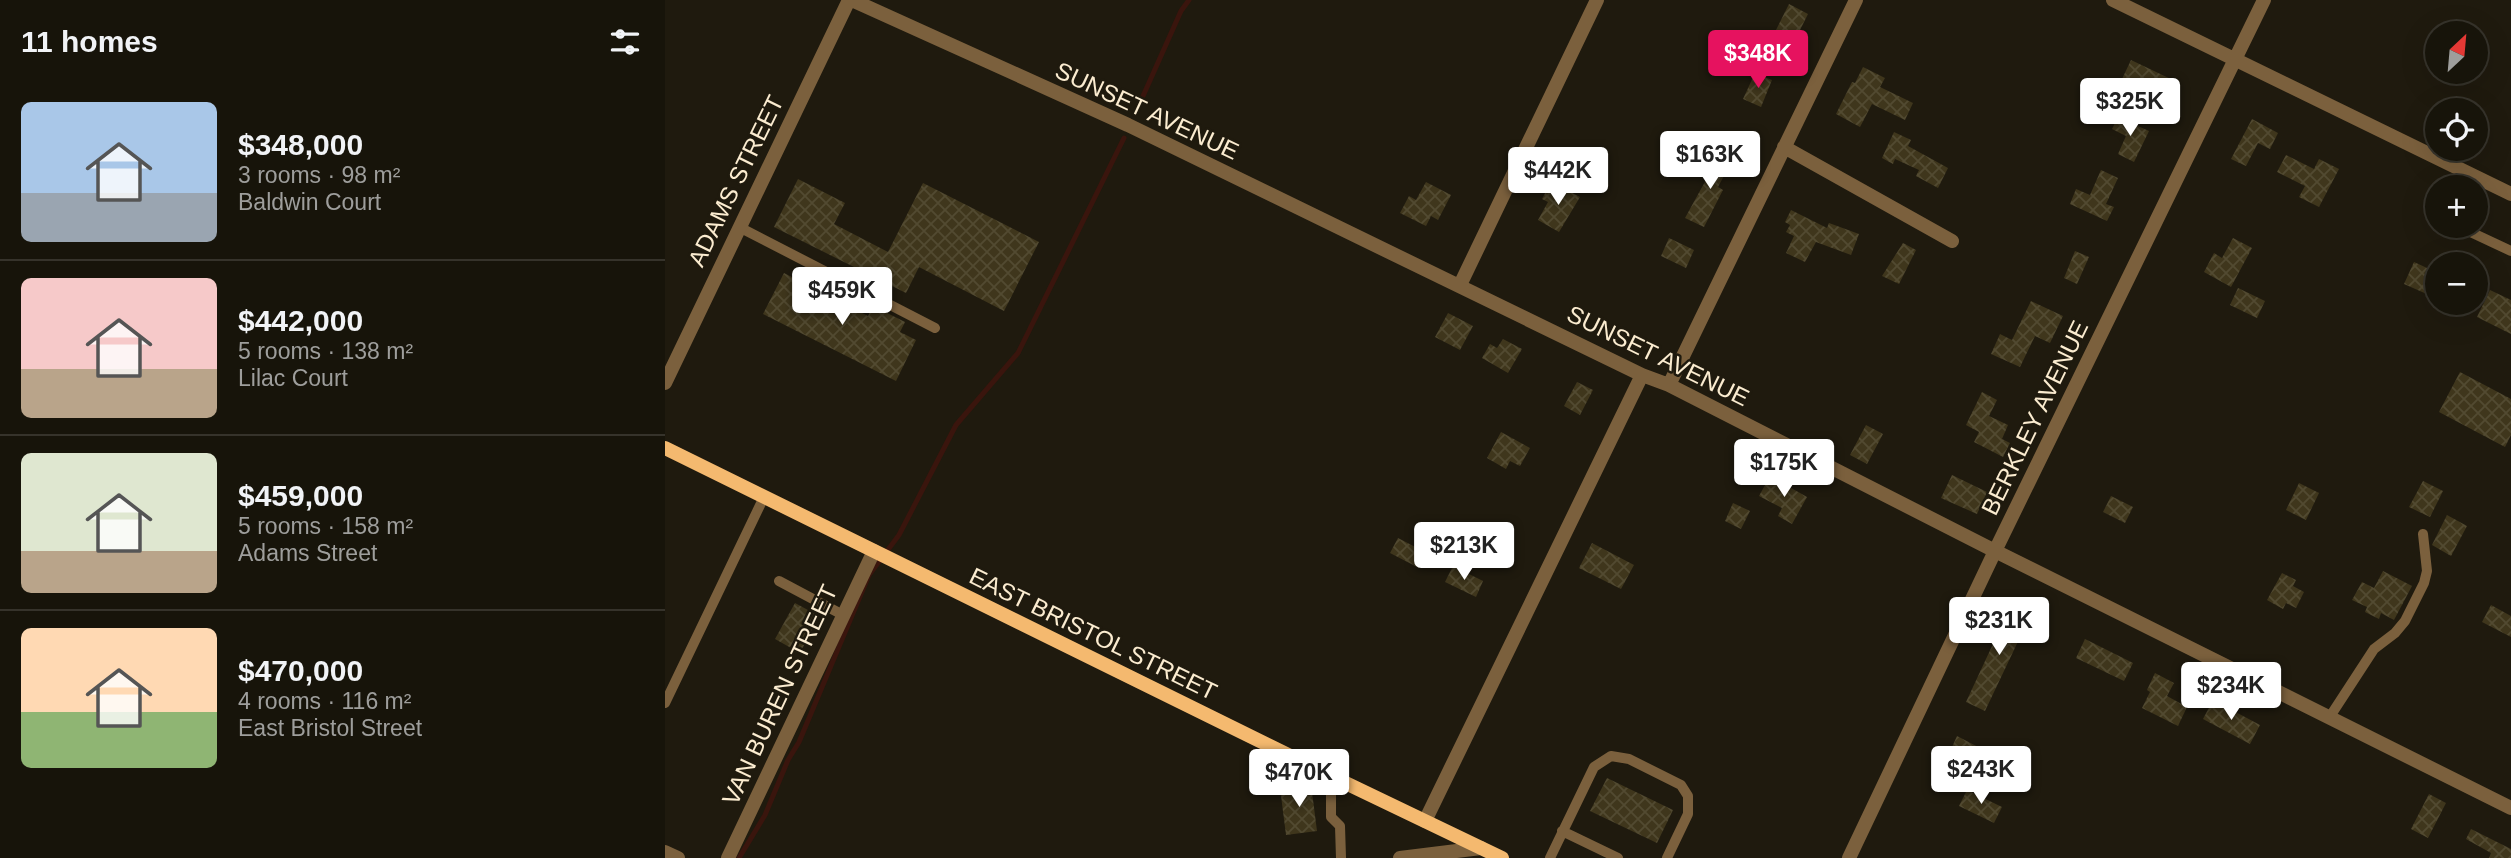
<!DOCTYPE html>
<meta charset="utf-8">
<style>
body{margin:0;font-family:Helvetica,sans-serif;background:#242118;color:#f1f3f6;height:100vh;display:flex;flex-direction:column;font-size:26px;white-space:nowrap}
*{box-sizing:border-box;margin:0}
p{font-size:23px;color:#9e9e9c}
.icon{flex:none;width:38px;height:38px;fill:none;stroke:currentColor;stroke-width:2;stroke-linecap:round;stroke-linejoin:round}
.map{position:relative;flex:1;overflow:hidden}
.details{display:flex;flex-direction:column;background:#17140a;width:665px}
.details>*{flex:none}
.needle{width:46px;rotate:26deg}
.fabs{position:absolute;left:1760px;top:21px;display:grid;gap:14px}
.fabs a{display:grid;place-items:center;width:63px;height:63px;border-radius:50%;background:#17140a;box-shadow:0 7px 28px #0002,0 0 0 2px #36332b;font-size:35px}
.price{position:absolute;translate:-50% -60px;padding:0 16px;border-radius:7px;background:#fff;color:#222;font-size:23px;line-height:46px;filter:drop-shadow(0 2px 4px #0008)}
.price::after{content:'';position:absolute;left:50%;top:42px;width:21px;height:16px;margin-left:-10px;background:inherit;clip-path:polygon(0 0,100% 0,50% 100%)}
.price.on{background:#e6125f;color:#fff}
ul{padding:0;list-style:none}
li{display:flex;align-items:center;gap:21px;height:175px;padding:0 21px}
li+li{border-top:2px solid #36332b}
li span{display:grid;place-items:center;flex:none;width:196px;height:140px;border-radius:10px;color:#555}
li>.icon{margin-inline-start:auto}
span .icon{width:84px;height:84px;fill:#fffc;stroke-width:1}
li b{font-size:30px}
h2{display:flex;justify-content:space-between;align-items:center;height:84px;padding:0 21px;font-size:30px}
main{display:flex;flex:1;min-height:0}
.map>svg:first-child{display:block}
</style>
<main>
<section class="details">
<h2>11 homes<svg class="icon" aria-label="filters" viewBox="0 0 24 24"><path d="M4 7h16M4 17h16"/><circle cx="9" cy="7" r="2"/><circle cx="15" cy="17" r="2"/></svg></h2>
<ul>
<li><span style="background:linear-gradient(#a9c7e8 65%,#9aa5b1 0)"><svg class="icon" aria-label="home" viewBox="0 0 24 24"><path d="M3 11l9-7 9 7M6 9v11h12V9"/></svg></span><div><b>$348,000</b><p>3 rooms · 98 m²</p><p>Baldwin Court</p></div></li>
<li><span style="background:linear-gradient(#f6c9c9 65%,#b9a48a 0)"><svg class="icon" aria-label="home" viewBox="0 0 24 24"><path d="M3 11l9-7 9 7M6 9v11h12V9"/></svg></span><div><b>$442,000</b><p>5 rooms · 138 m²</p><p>Lilac Court</p></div></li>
<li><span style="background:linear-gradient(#dfe7d0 70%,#b9a48a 0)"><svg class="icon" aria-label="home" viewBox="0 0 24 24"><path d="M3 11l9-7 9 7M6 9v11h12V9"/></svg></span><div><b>$459,000</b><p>5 rooms · 158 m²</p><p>Adams Street</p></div></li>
<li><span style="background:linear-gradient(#ffd9b3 60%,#8fb573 0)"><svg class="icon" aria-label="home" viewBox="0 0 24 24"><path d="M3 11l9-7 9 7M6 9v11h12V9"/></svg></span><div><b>$470,000</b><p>4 rooms · 116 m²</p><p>East Bristol Street</p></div></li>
</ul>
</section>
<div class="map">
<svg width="1846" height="858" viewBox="0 0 1846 858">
<defs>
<pattern id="building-cross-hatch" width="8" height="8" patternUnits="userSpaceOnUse" patternTransform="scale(1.75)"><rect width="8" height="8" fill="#3f361c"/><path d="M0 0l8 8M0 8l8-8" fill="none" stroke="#524a31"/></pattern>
</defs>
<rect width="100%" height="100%" fill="#1f1a0e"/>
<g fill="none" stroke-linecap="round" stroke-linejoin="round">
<path stroke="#3a150d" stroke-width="5" d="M 470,114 L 516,11 L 524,0
M 74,858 L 100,815 L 123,760 L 134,742 L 204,575 L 234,535 L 291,425 L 353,353 L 459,138"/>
</g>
<path fill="url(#building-cross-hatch)" d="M 1124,4 L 1143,14 L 1126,48 L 1107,38 Z
M 1466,60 L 1510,81 L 1501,99 L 1457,79 Z
M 1198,67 L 1220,78 L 1215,87 L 1248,103 L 1240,120 L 1207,104 L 1195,127 L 1171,114 L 1187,82 L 1190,83 Z
M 1090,73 L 1107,80 L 1096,107 L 1078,99 Z
M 1453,117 L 1484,131 L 1469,162 L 1453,154 L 1461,136 L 1447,129 Z
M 1587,119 L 1613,133 L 1605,149 L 1593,143 L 1581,166 L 1566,159 Z
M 1229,132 L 1246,140 L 1243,146 L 1283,168 L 1273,188 L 1251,176 L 1254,170 L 1230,159 L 1228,164 L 1217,158 Z
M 1058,149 L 1070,155 L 1053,187 L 1058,190 L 1039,227 L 1020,218 Z
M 1621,155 L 1649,169 L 1654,159 L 1674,169 L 1654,207 L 1634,197 L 1640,186 L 1612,172 Z
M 1436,170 L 1453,178 L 1441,204 L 1449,207 L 1442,221 L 1405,204 L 1411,189 L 1425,195 Z
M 133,179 L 180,203 L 169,224 L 223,252 L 258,183 L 374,242 L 339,311 L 254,267 L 241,293 L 109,227 Z
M 761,182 L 786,195 L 773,220 L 766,216 L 761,226 L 735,213 L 744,196 L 751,200 Z
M 886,182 L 915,197 L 894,232 L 873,220 L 883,202 L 877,199 Z
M 1126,210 L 1162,228 L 1164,223 L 1194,234 L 1186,255 L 1151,242 L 1140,262 L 1121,253 L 1129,236 L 1121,232 L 1125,225 L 1120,222 Z
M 1004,238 L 1029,250 L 1021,268 L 996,256 Z
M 1568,238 L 1587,248 L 1566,287 L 1539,272 L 1549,253 L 1557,258 Z
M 1238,243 L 1251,250 L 1234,284 L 1217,276 Z
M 1410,251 L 1424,257 L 1412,284 L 1399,278 Z
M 1749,262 L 1773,273 L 1773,299 L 1739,284 Z
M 119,273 L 203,316 L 208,306 L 240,322 L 235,332 L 251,340 L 231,381 L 98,314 Z
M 1573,288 L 1600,301 L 1592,318 L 1565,305 Z
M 1825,290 L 1846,300 L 1846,334 L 1812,317 Z
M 1366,301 L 1398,316 L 1385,343 L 1370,336 L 1355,367 L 1326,354 L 1335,334 L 1347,340 Z
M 783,313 L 808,326 L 795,350 L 770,337 Z
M 838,339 L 857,349 L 843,373 L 817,358 L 825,344 L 832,348 Z
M 1795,372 L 1846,399 L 1846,435 L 1840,447 L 1774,412 Z
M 912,382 L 928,390 L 915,415 L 899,406 Z
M 1317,392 L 1332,400 L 1324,416 L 1343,425 L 1337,439 L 1345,443 L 1338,457 L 1309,442 L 1314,432 L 1301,425 Z
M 1201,425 L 1218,434 L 1202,464 L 1185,455 Z
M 836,432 L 865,448 L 855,466 L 845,461 L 841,469 L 822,458 Z
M 1287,475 L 1322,492 L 1312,514 L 1276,498 Z
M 1105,476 L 1142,497 L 1127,524 L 1113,516 L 1117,508 L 1094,496 Z
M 1758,481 L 1778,491 L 1765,517 L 1744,507 Z
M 1634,483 L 1654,493 L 1641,520 L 1621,510 Z
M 1446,496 L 1468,507 L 1460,523 L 1438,512 Z
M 1068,503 L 1085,511 L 1076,529 L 1060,521 Z
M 1782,515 L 1802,526 L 1786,556 L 1767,545 Z
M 733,538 L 762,553 L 754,568 L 725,553 Z
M 927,543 L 969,565 L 956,589 L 914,568 Z
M 788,566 L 818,581 L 811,597 L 780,582 Z
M 1718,571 L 1747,586 L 1729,620 L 1716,613 L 1714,619 L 1700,612 L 1702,607 L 1687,600 L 1697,582 L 1709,588 Z
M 1617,573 L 1631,580 L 1628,586 L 1639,592 L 1631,608 L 1621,603 L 1618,609 L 1602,600 Z
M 130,603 L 154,616 L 135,653 L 110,639 Z
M 1347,603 L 1367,612 L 1320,711 L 1301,702 Z
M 1826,605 L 1846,616 L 1846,637 L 1817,622 Z
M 1420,639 L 1468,663 L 1459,681 L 1411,658 Z
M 1490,673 L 1509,683 L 1502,696 L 1522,707 L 1513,726 L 1477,708 L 1485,692 L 1482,690 Z
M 1548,700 L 1595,725 L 1585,744 L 1538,719 Z
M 1292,736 L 1319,750 L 1304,776 L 1283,764 L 1291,749 L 1287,747 Z
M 942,778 L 1008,810 L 992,843 L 925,811 Z
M 646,784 L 652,831 L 621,835 L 615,788 Z
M 1302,790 L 1337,807 L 1329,823 L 1294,806 Z
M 1764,794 L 1781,803 L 1763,838 L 1746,829 Z
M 1806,829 L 1846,849 L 1846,858 L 1824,858 L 1826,853 L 1801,839 Z"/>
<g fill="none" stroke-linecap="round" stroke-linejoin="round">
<path stroke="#7b603d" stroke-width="10" d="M 1795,187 L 1800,171
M 1797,226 L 1799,229 L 1846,251
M 74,227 L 270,328
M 114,581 L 178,615
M 0,703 L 99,497
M 1664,718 L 1709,649 L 1730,633 L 1740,621 L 1759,583 L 1762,571 L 1758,534
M 666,776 L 666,817 L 675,826 L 676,858
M 897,831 L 953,858
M 885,858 L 929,767 L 946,756 L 964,759 L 1016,785 L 1023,796 L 1023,814 L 1002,858"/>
<path stroke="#7b603d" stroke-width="14" d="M 187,0 L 463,125 L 977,375 L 1004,385 L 1330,551 L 1846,808
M 1448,0 L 1846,194
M 1119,147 L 1287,241
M 795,285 L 932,0
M 0,383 L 184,0
M 1004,385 L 1191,0
M 760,821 L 977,375
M 0,852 L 13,858
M 63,858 L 209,551
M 735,858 L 816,848
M 1184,858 L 1330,551 L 1599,0"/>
<path stroke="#f4b96f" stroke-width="14" d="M 0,448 L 666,776 L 837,858"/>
</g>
<g text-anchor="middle" stroke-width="5" stroke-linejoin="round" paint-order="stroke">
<g font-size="24" fill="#fbecd0" stroke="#1f1a0e">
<text transform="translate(482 111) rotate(25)" y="8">SUNSET AVENUE</text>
<text transform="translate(71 181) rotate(-64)" y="8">ADAMS STREET</text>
<text transform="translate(993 356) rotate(26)" y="8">SUNSET AVENUE</text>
<text transform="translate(1370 418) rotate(-64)" y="8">BERKLEY AVENUE</text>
<text transform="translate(428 634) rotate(26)" y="8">EAST BRISTOL STREET</text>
<text transform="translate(115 695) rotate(-65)" y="8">VAN BUREN STREET</text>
</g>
</g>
</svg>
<div class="fabs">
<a><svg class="needle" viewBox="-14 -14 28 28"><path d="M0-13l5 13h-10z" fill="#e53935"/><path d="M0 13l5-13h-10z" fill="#9e9e9c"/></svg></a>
<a><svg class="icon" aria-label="locate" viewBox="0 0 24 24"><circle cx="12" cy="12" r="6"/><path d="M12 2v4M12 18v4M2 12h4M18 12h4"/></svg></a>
<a>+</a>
<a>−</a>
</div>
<b class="price on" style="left:1093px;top:90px">$348K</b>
<b class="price" style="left:1465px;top:138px">$325K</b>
<b class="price" style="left:1045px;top:191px">$163K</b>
<b class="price" style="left:893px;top:207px">$442K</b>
<b class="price" style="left:177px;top:327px">$459K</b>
<b class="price" style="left:1119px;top:499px">$175K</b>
<b class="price" style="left:799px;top:582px">$213K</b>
<b class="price" style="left:1334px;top:657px">$231K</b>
<b class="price" style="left:1566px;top:722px">$234K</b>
<b class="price" style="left:1316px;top:806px">$243K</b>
<b class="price" style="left:634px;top:809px">$470K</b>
</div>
</main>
